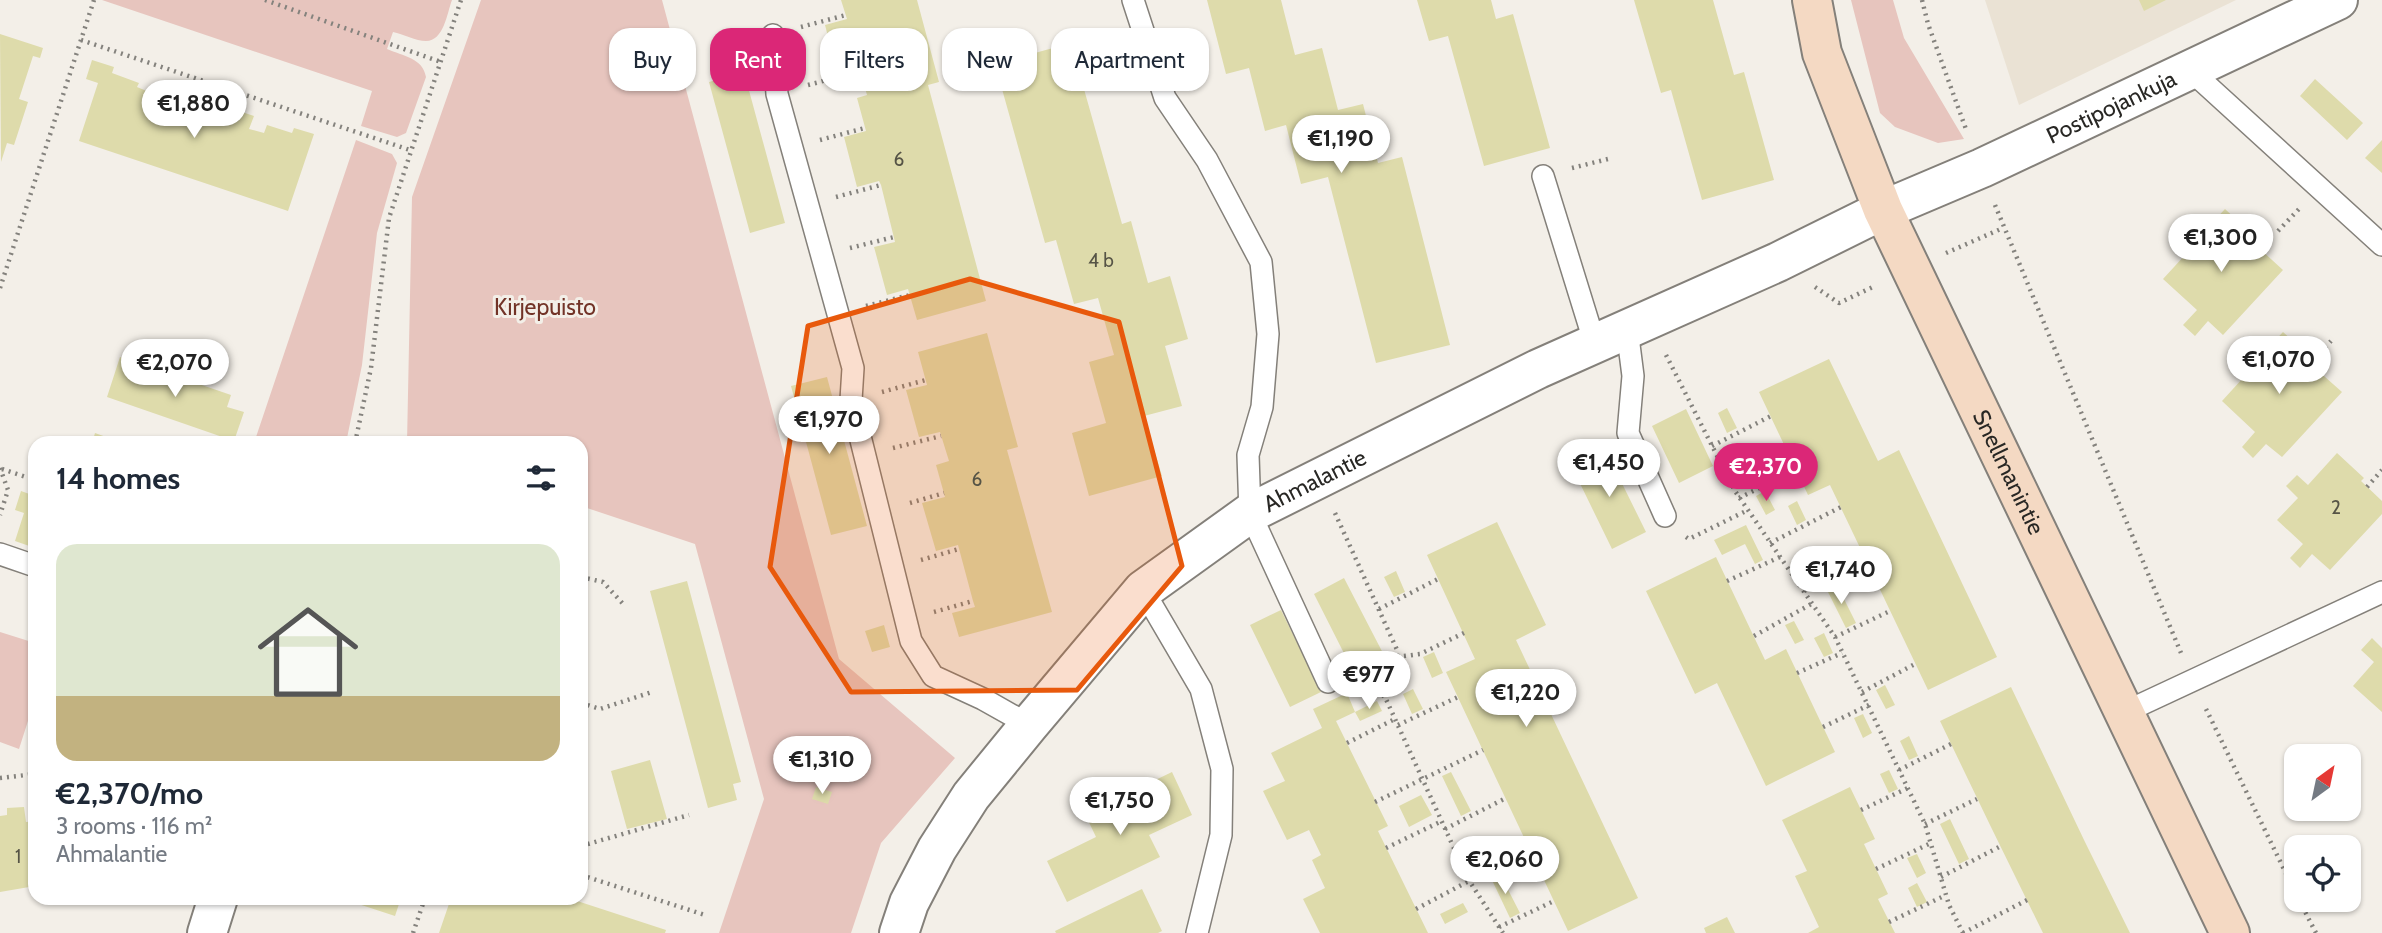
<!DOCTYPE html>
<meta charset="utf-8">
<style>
body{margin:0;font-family:Cabin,sans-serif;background:#f2f2f3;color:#1f2937;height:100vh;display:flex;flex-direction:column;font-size:26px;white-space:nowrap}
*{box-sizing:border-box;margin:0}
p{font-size:23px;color:#747a83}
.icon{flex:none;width:38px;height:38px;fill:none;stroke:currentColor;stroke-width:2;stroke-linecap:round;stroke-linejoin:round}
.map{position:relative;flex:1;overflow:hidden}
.drawer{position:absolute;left:28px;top:436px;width:560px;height:469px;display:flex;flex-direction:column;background:#fff;border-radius:21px;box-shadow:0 2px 5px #0004}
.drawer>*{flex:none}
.hud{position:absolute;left:609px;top:28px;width:665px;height:63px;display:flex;gap:14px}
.needle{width:46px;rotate:33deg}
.fabs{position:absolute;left:2284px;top:744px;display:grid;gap:14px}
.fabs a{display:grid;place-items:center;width:77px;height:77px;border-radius:14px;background:#fff;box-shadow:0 2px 5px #0004;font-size:35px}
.price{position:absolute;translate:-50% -60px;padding:0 16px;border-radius:24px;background:#fff;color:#222;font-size:23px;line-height:46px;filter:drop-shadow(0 2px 4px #0008)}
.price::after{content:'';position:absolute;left:50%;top:42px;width:21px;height:16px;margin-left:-10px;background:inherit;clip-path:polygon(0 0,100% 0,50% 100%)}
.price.current{background:#db2777;color:#fff}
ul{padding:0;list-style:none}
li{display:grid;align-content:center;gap:14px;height:371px;padding:0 28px}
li+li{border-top:2px solid #e0e1e3}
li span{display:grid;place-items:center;height:217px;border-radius:21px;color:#555}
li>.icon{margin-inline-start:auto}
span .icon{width:126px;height:126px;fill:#fffc;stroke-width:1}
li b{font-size:30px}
h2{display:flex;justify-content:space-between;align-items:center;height:84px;padding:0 28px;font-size:30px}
.tag{padding:0 24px;border-radius:21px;background:#fff;box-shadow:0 2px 5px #0004;font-size:24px;line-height:63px}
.tag.current{background:#db2777;color:#fff}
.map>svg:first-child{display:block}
</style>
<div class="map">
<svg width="2382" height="933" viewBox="0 0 2382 933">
<rect width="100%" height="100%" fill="#f3efe8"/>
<path fill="#eae2d4" d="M 1985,0 L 2236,0 L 2019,105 Z"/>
<path fill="#e7c5be" d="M 102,0 L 452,0 C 447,13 444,41 426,41 C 416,41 403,34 393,32 L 387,49 C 403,56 423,58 426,77 L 406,133 L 397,137 L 361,126 L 372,91 Z
M 481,0 L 662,0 L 839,659 L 955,758 L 881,843 L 851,933 L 719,933 L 764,799 L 695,544 L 581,506 L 581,443 L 407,443 L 412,197 Z
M 1851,0 L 1893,0 L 1904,38 L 1964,139 L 1938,143 L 1895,127 L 1880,113 Z
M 356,140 L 392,154 L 397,163 L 377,233 L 362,365 L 346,443 L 254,443 Z
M 0,632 L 35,643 L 35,699 L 19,749 L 0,742 Z"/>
<path fill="#dedbab" d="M 841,0 L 917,0 L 939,82 L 928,85 L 986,301 L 917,320 L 908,289 L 887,295 L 874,247 L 895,242 L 881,185 L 879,181 L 857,187 L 844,137 L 866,131 L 857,98 L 867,95 L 859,66 L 837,72 L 825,25 L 847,19 Z
M 1207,0 L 1281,0 L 1295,55 L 1322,48 L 1338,110 L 1363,104 L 1378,163 L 1402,157 L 1450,345 L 1376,363 L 1328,177 L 1301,184 L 1286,125 L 1265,131 L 1249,68 L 1226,74 Z
M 1417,0 L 1491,0 L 1496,19 L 1513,14 L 1550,148 L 1484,166 L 1448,36 L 1429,41 Z
M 1634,0 L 1713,0 L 1734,75 L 1744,72 L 1774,180 L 1702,200 L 1671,90 L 1661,93 Z
M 2139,0 L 2166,0 L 2144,11 Z
M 0,34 L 43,48 L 40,58 L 33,56 L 19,99 L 28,102 L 14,145 L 7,143 L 1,162 Z
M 1071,43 L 1122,224 L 1131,221 L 1148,283 L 1170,276 L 1188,339 L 1165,346 L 1182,406 L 1144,416 L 1162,476 L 1089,496 L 1072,433 L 1106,423 L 1089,362 L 1114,355 L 1098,298 L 1074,304 L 1056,240 L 1045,243 L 995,64 Z
M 92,60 L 114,67 L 112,73 L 139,83 L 137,87 L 149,92 L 151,87 L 185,98 L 183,106 L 217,117 L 220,111 L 240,118 L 242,112 L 254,116 L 249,129 L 264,133 L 267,125 L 292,133 L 294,128 L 314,134 L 288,211 L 79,141 L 98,83 L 86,79 Z
M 744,72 L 785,223 L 750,233 L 709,82 Z
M 2315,79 L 2363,123 L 2347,140 L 2300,96 Z
M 2382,140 L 2382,173 L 2365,158 Z
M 2225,209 L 2253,235 L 2249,239 L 2283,270 L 2223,335 L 2208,321 L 2195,336 L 2183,325 L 2197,310 L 2163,279 L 2185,255 L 2171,243 L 2182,231 L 2194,242 Z
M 2283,332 L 2311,357 L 2307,361 L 2342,392 L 2282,457 L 2266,444 L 2253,458 L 2242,447 L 2255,432 L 2222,401 L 2243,378 L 2229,365 L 2241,353 L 2253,364 Z
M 987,333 L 1018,447 L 1007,450 L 1052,612 L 959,637 L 952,613 L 975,607 L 973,601 L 958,545 L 936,551 L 922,503 L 945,497 L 936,465 L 949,461 L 940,432 L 919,437 L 906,390 L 927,385 L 918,352 Z
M 120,357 L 231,395 L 227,407 L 244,412 L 234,441 L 107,397 Z
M 1829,359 L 1878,461 L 1899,450 L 1997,657 L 1928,690 L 1830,485 L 1808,495 L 1759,392 Z
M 827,377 L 867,526 L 831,535 L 791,386 Z
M 1727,408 L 1737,428 L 1727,433 L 1718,413 Z
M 1686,409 L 1713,466 L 1679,483 L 1652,426 Z
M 95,433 L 120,442 L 120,443 L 92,443 Z
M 1605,449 L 1646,532 L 1612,549 L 1571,465 Z
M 2337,453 L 2364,478 L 2361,481 L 2382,501 L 2382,514 L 2330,570 L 2312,554 L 2300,568 L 2290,558 L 2303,544 L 2277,520 L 2298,498 L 2286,486 L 2297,475 L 2308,485 Z
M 21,491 L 35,496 L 35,548 L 15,541 L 24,513 L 15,510 Z
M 1765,491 L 1775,510 L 1766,515 L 1756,496 Z
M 1797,501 L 1806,520 L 1797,525 L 1788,506 Z
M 1497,522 L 1546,625 L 1516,640 L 1638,898 L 1568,931 L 1446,672 L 1475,659 L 1427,555 Z
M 1746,525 L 1763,560 L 1755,564 L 1745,544 L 1722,555 L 1714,540 Z
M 1716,557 L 1765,660 L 1786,649 L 1835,752 L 1766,786 L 1717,683 L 1695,694 L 1646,591 Z
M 1396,571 L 1405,592 L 1394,597 L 1384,577 Z
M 1344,578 L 1386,659 L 1355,675 L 1314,594 Z
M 687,581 L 741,782 L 733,784 L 737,800 L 708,808 L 650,591 Z
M 1836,583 L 1856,623 L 1846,628 L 1826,588 Z
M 1281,610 L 1321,692 L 1290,707 L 1250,625 Z
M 1794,621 L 1804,640 L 1795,644 L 1785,625 Z
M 884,625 L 890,647 L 872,652 L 865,631 Z
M 1824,633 L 1833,653 L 1824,657 L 1814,638 Z
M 2372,638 L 2382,648 L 2382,712 L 2353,686 L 2374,662 L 2361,650 Z
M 1434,652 L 1443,673 L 1432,678 L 1423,657 Z
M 1885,685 L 1895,705 L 1886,709 L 1876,690 Z
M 2011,687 L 2085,842 L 2130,933 L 2043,933 L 1990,825 L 1940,721 Z
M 1413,689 L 1423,709 L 1412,714 L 1403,694 Z
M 1347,693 L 1355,712 L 1336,721 L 1388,826 L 1378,831 L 1428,933 L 1320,933 L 1303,899 L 1325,888 L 1312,860 L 1321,855 L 1309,830 L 1287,840 L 1263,791 L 1285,781 L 1271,753 L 1322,728 L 1313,709 Z
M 1377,701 L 1382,711 L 1360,721 L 1355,712 Z
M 1863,714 L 1872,733 L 1863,738 L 1854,718 Z
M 1909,736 L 1918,756 L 1909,760 L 1900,741 Z
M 650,760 L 667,819 L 627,829 L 611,771 Z
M 1889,770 L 1898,789 L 1889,793 L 1880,774 Z
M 1172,772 L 1192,815 L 1149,835 L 1160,857 L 1067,902 L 1047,861 L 1096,837 L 1085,814 Z
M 1451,772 L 1471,811 L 1461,816 L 1442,776 Z
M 816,787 L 832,792 L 828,804 L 812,799 Z
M 1850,787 L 1875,839 L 1864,844 L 1888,894 L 1878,899 L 1895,933 L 1808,933 L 1819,927 L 1795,876 L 1807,871 L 1782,820 Z
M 1421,795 L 1432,815 L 1409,827 L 1399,806 Z
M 24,807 L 26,822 L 35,821 L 35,886 L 0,892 L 0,816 L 7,815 L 7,808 Z
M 1950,819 L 1969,859 L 1959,864 L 1940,824 Z
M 1917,854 L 1926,873 L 1917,878 L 1907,858 Z
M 1500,874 L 1520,913 L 1510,918 L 1491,878 Z
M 1917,883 L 1927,902 L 1917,907 L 1908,888 Z
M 1142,889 L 1162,931 L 1158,933 L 1056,933 L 1055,931 Z
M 340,898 L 401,898 L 395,916 Z
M 451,898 L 568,898 L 666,930 L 665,933 L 439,933 Z
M 1463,903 L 1468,912 L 1445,924 L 1440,914 Z
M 1727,917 L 1735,933 L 1706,933 L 1704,928 Z"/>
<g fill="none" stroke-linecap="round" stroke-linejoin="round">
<g stroke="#84807a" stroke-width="24">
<path id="lane" d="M 1133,0 L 1165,98 L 1207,160 L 1261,262 L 1268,334 L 1262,407 L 1248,455 L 1250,513 L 1328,682
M 773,35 L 777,94 L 853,368 L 851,400 L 911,641 L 933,676 L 983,699 L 1029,725
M 2189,69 L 2382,245
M 1543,176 L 1595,344
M 1627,329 L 1633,376 L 1628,433 L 1665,516
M 0,554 L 35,566
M 1143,590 L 1201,689 L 1222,769 L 1221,835 L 1197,933
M 2125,712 L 2382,592"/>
</g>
<g stroke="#84807a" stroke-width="42">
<g id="street">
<path d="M 207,933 L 218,898"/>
<path id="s1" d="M 899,933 L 909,903 L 937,849 L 971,796 L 1029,725 L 1143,590 L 1250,513 L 1538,369 L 1778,262 L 1883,210 L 1982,168 L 2338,0"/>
</g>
</g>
<g stroke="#84807a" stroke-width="42">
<g id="secondary">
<path id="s2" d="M 1812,0 L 1822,53 L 1883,210 L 2230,933"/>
</g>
</g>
<path stroke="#84827d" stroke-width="4.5" stroke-dasharray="2 5" stroke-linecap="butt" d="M 265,0 L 441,62
M 1922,0 L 1928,24 L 1967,132
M 801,27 L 846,15
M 81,40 L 410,150
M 808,85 L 861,71
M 820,140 L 865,128
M 1572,168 L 1608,159
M 836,197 L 881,185
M 1995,205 L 2181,653
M 2278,231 L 2299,209
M 2253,242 L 2269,224
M 850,248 L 894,237
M 1946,253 L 2003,228
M 1815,287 L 1839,303 L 1875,286
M 0,288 L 94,0
M 866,306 L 910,295
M 1666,355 L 1735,491 L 1835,637 L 1925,824 L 1949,905 L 1963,933
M 2311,363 L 2331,341
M 882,392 L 926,380
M 355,443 L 371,368 L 389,218 L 461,0
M 1712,446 L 1771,416
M 893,448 L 941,436
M 0,468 L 8,490 L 0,515
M 2,469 L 35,480
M 2367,487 L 2382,470
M 1739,498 L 1796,470
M 910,503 L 944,493
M 1335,513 L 1398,652 L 1385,697 L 1468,879 L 1503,933
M 1686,537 L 1689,539 L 1748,510
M 1770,543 L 1841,507
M 921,560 L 959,549
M 581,577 L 603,582 L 625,606
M 1727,581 L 1780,557
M 1804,591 L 1867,562
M 1379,609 L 1438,579
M 934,612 L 973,601
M 1754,636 L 1813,603
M 1835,637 L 1890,611
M 1397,657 L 1420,654 L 1464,633
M 1797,673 L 1842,653
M 1358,689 L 1370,686 L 1385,697
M 1862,692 L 1915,664
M 581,703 L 600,709 L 652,692
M 2206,709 L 2296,894
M 1398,725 L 1458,697
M 1823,727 L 1869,705
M 1347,743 L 1395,719
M 1899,770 L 1951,744
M 0,778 L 35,774
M 1375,802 L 1483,750
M 1861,810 L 1908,788
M 1925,824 L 1977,799
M 1445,829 L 1506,798
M 581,846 L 689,815
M 1386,848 L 1442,821
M 1876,869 L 1931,843
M 581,875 L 705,915
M 1941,877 L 2001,846
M 2299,900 L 2316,933
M 1416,909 L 1469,881 L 1531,853
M 1889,922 L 1946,895
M 1499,927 L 1554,901
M 413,933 L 425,898
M 1963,933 L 2027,900"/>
<use href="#lane" stroke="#fff" stroke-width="21"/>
<use href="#street" stroke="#fff" stroke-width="38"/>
<use href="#secondary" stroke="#f4d9c3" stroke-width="38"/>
</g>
<path fill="#e8590c" fill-opacity="0.2" stroke="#e8590c" stroke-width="5" stroke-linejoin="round" d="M 970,279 L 1119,322 L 1182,566 L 1077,690 L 851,692 L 770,567 L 808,326 Z"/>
<g text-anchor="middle" stroke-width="6" stroke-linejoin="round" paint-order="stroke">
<g font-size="19" fill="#565446">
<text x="899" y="166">6</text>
<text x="1101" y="267">4 b</text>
<text x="977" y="486">6</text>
<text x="2336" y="514">2</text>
<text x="18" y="863">1</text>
</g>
<g font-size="23" fill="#282724" stroke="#f3efe8">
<text dy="8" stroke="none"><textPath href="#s1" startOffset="1508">Postipojankuja</textPath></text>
<text dy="8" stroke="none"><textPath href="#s2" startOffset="513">Snellmanintie</textPath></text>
<text dy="8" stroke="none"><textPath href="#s1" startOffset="628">Ahmalantie</textPath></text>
</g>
<g font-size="23" fill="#723327" stroke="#f3efe8">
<text x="545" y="315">Kirjepuisto</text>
</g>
</g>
</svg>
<div class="fabs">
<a><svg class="needle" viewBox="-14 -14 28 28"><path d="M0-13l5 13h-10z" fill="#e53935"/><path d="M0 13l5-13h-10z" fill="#747a83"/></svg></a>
<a><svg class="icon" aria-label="locate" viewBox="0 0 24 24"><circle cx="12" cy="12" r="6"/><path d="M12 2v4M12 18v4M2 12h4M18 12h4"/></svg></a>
</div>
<b class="price" style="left:194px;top:140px">€1,880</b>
<b class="price" style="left:1341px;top:175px">€1,190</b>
<b class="price" style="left:2221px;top:274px">€1,300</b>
<b class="price" style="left:2279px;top:396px">€1,070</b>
<b class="price" style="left:175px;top:399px">€2,070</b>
<b class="price" style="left:829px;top:456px">€1,970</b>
<b class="price" style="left:1609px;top:499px">€1,450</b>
<b class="price current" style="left:1766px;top:503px">€2,370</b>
<b class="price" style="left:1841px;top:606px">€1,740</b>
<b class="price" style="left:1369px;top:711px">€977</b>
<b class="price" style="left:1526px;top:729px">€1,220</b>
<b class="price" style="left:822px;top:796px">€1,310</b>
<b class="price" style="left:1120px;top:837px">€1,750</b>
<b class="price" style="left:1505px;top:896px">€2,060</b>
<div class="hud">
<a class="tag">Buy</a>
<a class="tag current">Rent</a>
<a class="tag">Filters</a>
<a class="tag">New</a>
<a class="tag">Apartment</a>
</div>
<section class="drawer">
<h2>14 homes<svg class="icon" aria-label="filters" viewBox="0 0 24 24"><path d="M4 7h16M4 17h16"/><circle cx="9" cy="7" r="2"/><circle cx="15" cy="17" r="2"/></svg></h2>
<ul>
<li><span style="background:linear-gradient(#dfe7d0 70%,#c2b280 0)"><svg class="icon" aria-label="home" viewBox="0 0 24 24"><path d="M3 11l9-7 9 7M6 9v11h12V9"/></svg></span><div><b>€2,370/mo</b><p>3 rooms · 116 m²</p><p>Ahmalantie</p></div></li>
</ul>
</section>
</div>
